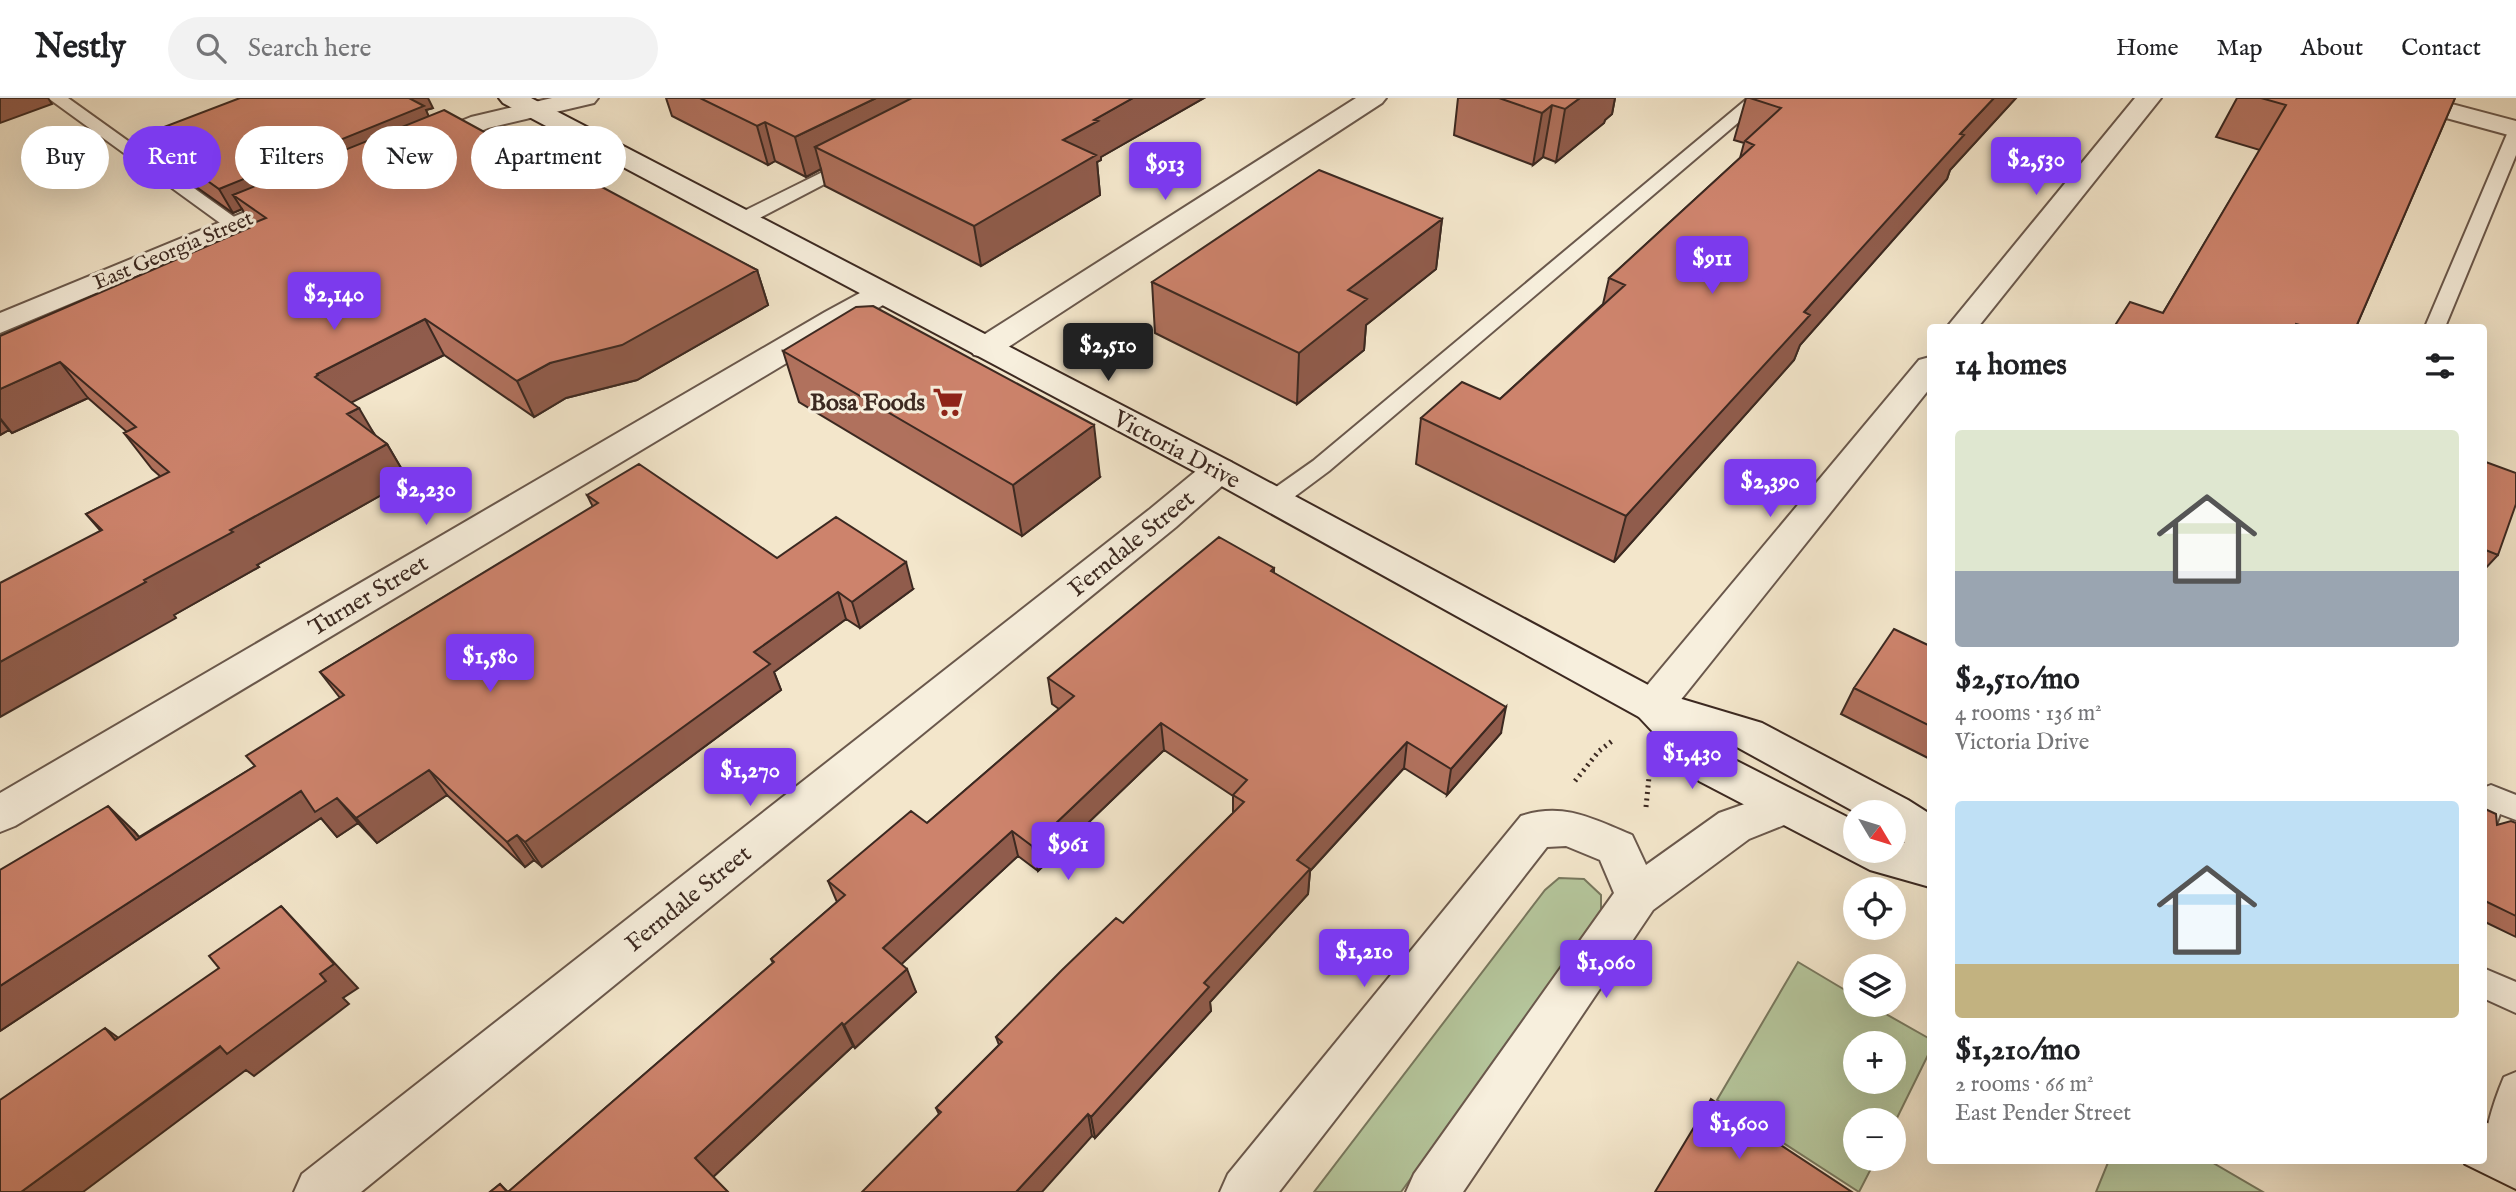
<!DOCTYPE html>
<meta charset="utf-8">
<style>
body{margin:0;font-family:"IM FELL English",serif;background:#f2f2f2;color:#202124;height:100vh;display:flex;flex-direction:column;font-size:26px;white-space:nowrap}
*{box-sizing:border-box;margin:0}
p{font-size:23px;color:#757577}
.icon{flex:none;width:38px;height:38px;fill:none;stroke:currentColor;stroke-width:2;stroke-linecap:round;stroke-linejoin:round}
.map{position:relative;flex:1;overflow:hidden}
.side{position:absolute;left:1927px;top:226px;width:560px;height:840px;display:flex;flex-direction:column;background:#fff;border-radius:7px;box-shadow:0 7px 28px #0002}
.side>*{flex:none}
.hud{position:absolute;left:21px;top:28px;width:665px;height:63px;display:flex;gap:14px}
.needle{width:46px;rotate:128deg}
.controls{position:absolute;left:1843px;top:702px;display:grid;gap:14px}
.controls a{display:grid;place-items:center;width:63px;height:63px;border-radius:50%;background:#fff;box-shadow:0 7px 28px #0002;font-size:35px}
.price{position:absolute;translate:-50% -60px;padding:0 16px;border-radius:7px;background:#7c3aed;color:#fff;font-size:23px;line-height:46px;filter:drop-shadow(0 2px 4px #0008)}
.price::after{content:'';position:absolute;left:50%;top:42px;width:21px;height:16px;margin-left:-10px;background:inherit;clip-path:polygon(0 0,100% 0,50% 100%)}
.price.active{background:#222;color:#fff}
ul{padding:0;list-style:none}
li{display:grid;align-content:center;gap:14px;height:371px;padding:0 28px}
li span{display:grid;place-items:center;height:217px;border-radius:7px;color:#555}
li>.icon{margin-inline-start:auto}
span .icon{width:126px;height:126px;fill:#fffc;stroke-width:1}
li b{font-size:30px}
h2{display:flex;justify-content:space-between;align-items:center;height:84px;padding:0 28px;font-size:30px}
.pill{padding:0 24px;border-radius:32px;background:#fff;box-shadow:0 7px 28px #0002;font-size:24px;line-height:63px}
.pill.active{background:#7c3aed;color:#fff}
header{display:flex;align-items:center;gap:42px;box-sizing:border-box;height:98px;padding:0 35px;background:#fff;border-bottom:2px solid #e0e0e0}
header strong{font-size:33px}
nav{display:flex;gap:38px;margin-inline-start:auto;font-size:24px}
.search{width:490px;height:63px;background:#f2f2f2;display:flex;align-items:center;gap:18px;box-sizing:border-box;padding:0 24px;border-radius:38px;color:#757577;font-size:26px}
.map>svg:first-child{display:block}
</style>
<header>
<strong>Nestly</strong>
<div class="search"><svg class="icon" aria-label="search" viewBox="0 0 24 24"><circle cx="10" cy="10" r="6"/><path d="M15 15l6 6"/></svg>Search here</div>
<nav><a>Home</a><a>Map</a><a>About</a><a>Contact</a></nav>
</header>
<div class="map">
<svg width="2516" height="1094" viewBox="0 0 2516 1094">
<rect width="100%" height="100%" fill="#f3e6cb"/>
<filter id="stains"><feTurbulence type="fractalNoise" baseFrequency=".00286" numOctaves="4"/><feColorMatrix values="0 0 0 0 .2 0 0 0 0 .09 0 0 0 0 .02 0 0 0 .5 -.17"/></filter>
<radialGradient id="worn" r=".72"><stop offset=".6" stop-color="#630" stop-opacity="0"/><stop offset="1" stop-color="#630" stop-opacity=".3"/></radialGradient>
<path fill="#b5c69c" stroke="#78785e" stroke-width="2" fill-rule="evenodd" d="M 1559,780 L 1584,781 L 1601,797 L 1601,818 L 1401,1094 L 1314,1094 L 1545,792 Z
M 1798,864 L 1855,898 L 1855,906 L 1870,907 L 1930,941 L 1930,953 L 1894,1026 L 1894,1022 L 1855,1022 L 1855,1060 L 1876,1061 L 1859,1094 L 1717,1002 ZM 1855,945 L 1894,945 L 1894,984 L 1855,984 Z
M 2109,1062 L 2208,1062 L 2263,1094 L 2096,1094 Z"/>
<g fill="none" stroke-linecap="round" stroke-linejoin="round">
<g stroke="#6a584c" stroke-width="4">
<path id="lane" d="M 48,0 L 68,0 L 244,126 L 234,132 L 227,130 Z
M 1748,0 L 1767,0 L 1329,373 L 1282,408 L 1274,410 L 1266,408 L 1262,402 L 1266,396 L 1313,363 Z
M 2516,31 L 2516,57 L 2445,229 L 2425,229 L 2507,36 Z
M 853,59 L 859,60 L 862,64 L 859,68 L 750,125 L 743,127 L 733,121 L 736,117 Z
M 2491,687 L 2516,697 L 2516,722 L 2500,716 L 2493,735 L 2483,738 L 2483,690 Z
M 2483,870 L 2516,884 L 2516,915 L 2483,900 Z
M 2516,974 L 2516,1058 L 2511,1069 L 2499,1074 L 2487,1069 C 2478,1048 2495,1000 2504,979 Z"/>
</g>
<g stroke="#6a584c" stroke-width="4">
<path id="street" d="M 552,0 L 598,0 L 594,5 L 488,30 L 432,54 L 423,56 L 414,54 L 410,48 L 414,42 L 471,19 Z
M 1356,0 L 1386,0 L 1382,5 L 996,257 L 985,259 L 974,257 L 969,250 L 974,243 Z
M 2135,0 L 2161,0 L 1978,229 L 1947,229 Z
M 2387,0 L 2429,0 L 2516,23 L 2516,39 L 2391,5 Z
M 296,93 L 306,95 L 310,101 L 306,107 L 0,235 L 0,215 Z
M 882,186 L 893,189 L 897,195 L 893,201 L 15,728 L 0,734 L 0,695 L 825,214 L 871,189 Z
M 1930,259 L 1930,290 L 1667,619 L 1653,623 L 1639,619 L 1633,608 L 1639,597 L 1919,262 Z
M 1219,361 L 1231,364 L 1236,372 L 1231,380 L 1176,429 L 361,1094 L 294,1094 L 302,1076 L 1150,411 L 1207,364 Z
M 1784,692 L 1799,697 L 1805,709 L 1799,721 L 1749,741 L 1653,812 L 1463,1094 L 1406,1094 L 1414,1076 L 1614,795 L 1600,762 L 1566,748 L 1547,749 L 1279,1094 L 1220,1094 L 1228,1076 L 1521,718 C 1564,704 1593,721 1632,737 L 1646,767 L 1719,715 Z"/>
</g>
<g stroke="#3c2921" stroke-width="4">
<path id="secondary" d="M 499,0 L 531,0 L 1231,364 L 1665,596 L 1762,625 L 1908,702 L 1930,716 L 1930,789 L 1870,772 L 1699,683 L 1639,619 L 1207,380 L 503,5 ZM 1710,641 L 1735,648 L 1855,714 L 1894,714 L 1894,737 L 1905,745 L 1894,743 L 1894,752 L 1855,752 L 1855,723 L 1729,659 Z
M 2483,1023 L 2516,1038 L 2516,1091 L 2465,1066 L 2464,1062 L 2483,1062 Z"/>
</g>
<path stroke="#3c2921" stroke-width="5" stroke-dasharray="2 4.5" stroke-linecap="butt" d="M 1575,683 L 1599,653 L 1612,643
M 1646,709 L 1649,679"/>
<use href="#lane" fill="#f7efdd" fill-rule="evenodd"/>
<use href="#street" fill="#f7efdd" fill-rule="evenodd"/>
<use href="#secondary" fill="#f7efdd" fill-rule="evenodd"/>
</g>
<path fill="#b0715d" stroke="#3c2921" stroke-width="2" d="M 666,0 L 1204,0 L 1101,59 L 1101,62 L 1097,64 L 1100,97 L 981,168 L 825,88 L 821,71 L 806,79 L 775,63 L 768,67 L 672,18 Z
M 1458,0 L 1615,0 L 1612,16 L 1605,22 L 1604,25 L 1556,64 L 1543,59 L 1533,67 L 1454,37 Z
M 1746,0 L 2016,0 L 1950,72 L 1947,81 L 1800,247 L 1794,262 L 1614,464 L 1416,366 L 1421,320 L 1500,301 L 1603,206 L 1609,180 L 1740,60 L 1744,45 L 1734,42 Z
M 2237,0 L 2455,0 L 2356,229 L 2114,229 L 2163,215 L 2260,52 L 2216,39 Z
M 433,10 L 426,12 L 428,18 L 521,54 L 757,172 L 768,207 L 637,282 L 566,300 L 534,319 L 444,257 L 351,304 L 376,338 L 387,346 L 408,382 L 257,467 L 259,469 L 174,517 L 176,520 L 86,416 L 161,379 L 152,371 L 124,335 L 127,334 L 88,300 L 12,335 L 9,332 L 0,337 L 0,238 L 247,131 L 246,128 L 251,126 L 242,111 L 233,115 L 157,61 L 143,37 Z
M 1442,121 L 1436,171 L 1366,227 L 1364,252 L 1297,306 L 1155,235 L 1152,184 Z
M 783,253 L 1100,379 L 1022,438 L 799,304 Z
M 2483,363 L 2498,457 L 2483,473 Z
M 587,397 L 777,460 L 913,491 L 860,530 L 846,521 L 774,574 L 781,592 L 542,769 L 534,762 L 525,769 L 447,697 L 377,745 L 358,725 L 337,739 L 321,720 L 0,933 L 134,733 L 139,739 L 255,668 L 340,600 L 320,574 L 593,409 Z
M 1274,470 L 1274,475 L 1501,635 L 1447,697 L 1404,670 L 1310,773 L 1308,796 L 1210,904 L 1211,913 L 1095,1040 L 1092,1038 L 939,1016 L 936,1010 L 999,947 L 996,939 L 1123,825 L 1233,715 L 1233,698 L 1164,652 L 1038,773 L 1018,758 L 901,866 L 916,894 L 855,950 L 853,948 L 713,1079 L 728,1094 L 490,1094 L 500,1086 L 508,1094 L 773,865 L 771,861 L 837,804 L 828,783 L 927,725 L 1059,611 L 1052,606 L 1048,580 Z
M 1930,548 L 1930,661 L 1841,616 L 1854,590 Z
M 2483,710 L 2497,727 L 2516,725 L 2516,839 L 2483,823 Z"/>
<path fill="#905c4c" stroke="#3c2921" stroke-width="2" d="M 0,0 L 48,0 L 52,6 L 0,25 Z
M 403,0 L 428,0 L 433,10 L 426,12 L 434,31 L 233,97 L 242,111 L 233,115 L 219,91 Z
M 876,0 L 960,0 L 815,49 L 821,71 L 806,79 L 795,39 Z
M 1133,0 L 1204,0 L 1101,59 L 1101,62 L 1097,64 L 1100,97 L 981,168 L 974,128 L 1063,42 L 1094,22 Z
M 1580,0 L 1615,0 L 1612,16 L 1605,22 L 1604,25 L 1556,64 L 1565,11 Z
M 1994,0 L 2016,0 L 1950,72 L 1947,81 L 1800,247 L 1794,262 L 1614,464 L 1626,418 L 1960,36 Z
M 1552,7 L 1543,59 L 1533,67 L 1542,15 Z
M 765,24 L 775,63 L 768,67 L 757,28 Z
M 1442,121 L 1436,171 L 1366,227 L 1364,252 L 1297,306 L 1299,255 L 1348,192 Z
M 757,172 L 768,207 L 637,282 L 566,300 L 534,319 L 517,283 L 550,265 Z
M 425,221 L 444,257 L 339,311 L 315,279 L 317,276 Z
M 60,264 L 88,300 L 12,335 L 0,320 L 0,291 Z
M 359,310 L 380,346 L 347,316 Z
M 0,321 L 9,332 L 0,337 Z
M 1094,327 L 1100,379 L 1022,438 L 1013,387 Z
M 387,346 L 408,382 L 257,467 L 259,469 L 174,517 L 176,520 L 0,619 L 0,564 L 230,432 Z
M 906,464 L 913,491 L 860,530 L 852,504 Z
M 838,494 L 846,521 L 774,574 L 781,592 L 542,769 L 525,744 L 754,554 Z
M 1506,609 L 1501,635 L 1447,697 L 1451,671 Z
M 1161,625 L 1164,652 L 1038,773 L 1032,748 Z
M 1407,644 L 1404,670 L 1310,773 L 1308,796 L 1210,904 L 1211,913 L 1095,1040 L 1091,1019 L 1204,885 L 1297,762 Z
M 429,672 L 447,697 L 377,745 L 356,720 Z
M 301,693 L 337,700 L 358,725 L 337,739 L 321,720 L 0,933 L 0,888 Z
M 108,708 L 134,733 L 162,766 L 136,742 Z
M 1012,733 L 1018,758 L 892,875 L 883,850 Z
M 517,737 L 534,762 L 525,769 L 507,744 Z
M 281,808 L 358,890 L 343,900 L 349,906 L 254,978 L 246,972 L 83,1094 L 21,1094 L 320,876 Z
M 907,871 L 916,894 L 855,950 L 844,927 Z
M 842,925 L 853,948 L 711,1081 L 695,1060 Z
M 105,930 L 135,952 L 115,942 Z
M 1088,1016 L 1092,1038 L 1042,1094 L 1016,1094 Z"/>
<path fill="#cd836c" stroke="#3c2921" stroke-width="2" d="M 240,0 L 409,0 L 424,8 L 219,91 L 143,37 Z
M 700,0 L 876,0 L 795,39 L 765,24 L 757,28 Z
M 912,0 L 1133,0 L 1094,22 L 1098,23 L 1063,42 L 1096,57 L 974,128 L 815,49 Z
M 1499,0 L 1580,0 L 1565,11 L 1552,7 L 1542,15 Z
M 1750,0 L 1994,0 L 1960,36 L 1964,37 L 1804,214 L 1810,217 L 1626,418 L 1421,320 L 1462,284 L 1500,301 L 1625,187 L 1609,180 L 1754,47 L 1745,43 L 1781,10 Z
M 2261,0 L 2455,0 L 2356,229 L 2307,229 L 2296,226 L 2295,229 L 2114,229 L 2130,204 L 2163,215 L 2286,7 Z
M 444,12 L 521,54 L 529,50 L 757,172 L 622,247 L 550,265 L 517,283 L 425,221 L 317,276 L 318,277 L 315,279 L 359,310 L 347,316 L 387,346 L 230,432 L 233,434 L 144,482 L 146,484 L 0,564 L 0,485 L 102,432 L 86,416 L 169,374 L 124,335 L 136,329 L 60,264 L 0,291 L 0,238 L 249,130 L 246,128 L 266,120 L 233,97 Z
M 1319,72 L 1442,121 L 1348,192 L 1367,201 L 1299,255 L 1152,184 Z
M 873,208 L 1094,327 L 1013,387 L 783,253 L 856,209 Z
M 2483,363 L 2516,375 L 2516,406 L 2498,457 L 2483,451 Z
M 639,366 L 777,460 L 836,419 L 906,464 L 852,504 L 838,494 L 754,554 L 770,566 L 525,744 L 517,737 L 507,744 L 429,672 L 356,720 L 337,700 L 315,714 L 301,693 L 0,888 L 0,772 L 108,708 L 136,742 L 255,668 L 246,658 L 344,597 L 320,574 L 598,405 L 587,397 Z
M 1219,439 L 1274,470 L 1271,473 L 1506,609 L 1451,671 L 1407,644 L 1297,762 L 1310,771 L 1204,885 L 1209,889 L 1091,1019 L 1088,1016 L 1016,1094 L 862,1094 L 941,1014 L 936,1010 L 1002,944 L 996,939 L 1062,872 L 1116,820 L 1123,825 L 1244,704 L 1233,697 L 1247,682 L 1161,625 L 1032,748 L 1012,733 L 883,850 L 907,871 L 844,927 L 842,925 L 695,1060 L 728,1094 L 508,1094 L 774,864 L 771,861 L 845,797 L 828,783 L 911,713 L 927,725 L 1074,598 L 1048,580 Z
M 1894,531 L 1930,548 L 1930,628 L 1854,590 Z
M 2483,710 L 2496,716 L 2497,727 L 2511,723 L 2516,725 L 2516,818 L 2483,802 Z
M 281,808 L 334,866 L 320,876 L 326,883 L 227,956 L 220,948 L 21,1094 L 0,1094 L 0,1002 L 105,930 L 115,942 L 219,870 L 209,858 Z
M 1711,1001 L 1852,1094 L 1655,1094 Z
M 500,1086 L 507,1094 L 490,1094 Z"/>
<defs>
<g id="supermarket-bare" transform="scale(2.415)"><path d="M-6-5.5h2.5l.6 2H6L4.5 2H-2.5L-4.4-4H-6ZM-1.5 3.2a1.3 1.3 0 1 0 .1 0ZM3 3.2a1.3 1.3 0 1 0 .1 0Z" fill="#8f2418" stroke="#f7efdd" stroke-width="2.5" paint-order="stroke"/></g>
</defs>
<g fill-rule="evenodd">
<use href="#supermarket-bare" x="948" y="304"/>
</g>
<g text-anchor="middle" stroke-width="6" stroke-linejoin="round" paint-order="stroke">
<g font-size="21" fill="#3c2921" stroke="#f7efdd">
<text transform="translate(173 152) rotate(-23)" y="7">East Georgia Street</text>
</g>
<g font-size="24" font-weight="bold" fill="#3c2921" stroke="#f7efdd" text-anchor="end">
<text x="925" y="312">Bosa Foods</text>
</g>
<g font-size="24" fill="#3c2921" stroke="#f7efdd">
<text transform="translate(1177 351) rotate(28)" y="8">Victoria Drive</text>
<text transform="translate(1131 445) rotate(-39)" y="8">Ferndale Street</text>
<text transform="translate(368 497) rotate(-31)" y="8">Turner Street</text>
<text transform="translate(688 800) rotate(-39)" y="8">Ferndale Street</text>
</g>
</g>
<rect width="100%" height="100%" filter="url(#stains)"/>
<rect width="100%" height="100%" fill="url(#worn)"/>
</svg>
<div class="controls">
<a><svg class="needle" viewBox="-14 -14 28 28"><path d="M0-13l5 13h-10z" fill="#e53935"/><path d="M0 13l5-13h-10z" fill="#757577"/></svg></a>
<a><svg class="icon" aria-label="locate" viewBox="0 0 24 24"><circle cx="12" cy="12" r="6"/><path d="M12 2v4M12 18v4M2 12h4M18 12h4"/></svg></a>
<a><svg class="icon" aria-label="layers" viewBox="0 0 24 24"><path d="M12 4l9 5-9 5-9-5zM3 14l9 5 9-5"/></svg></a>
<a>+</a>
<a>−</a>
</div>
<b class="price" style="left:2036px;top:99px">$2,530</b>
<b class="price" style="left:1165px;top:104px">$913</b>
<b class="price" style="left:1712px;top:198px">$911</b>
<b class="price" style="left:334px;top:234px">$2,140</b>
<b class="price active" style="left:1108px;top:285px">$2,510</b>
<b class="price" style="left:1770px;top:421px">$2,390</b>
<b class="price" style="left:426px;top:429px">$2,230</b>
<b class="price" style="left:490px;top:596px">$1,580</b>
<b class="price" style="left:1692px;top:693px">$1,430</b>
<b class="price" style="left:750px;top:710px">$1,270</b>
<b class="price" style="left:1068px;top:784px">$961</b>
<b class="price" style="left:1364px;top:891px">$1,210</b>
<b class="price" style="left:1606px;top:902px">$1,060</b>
<b class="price" style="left:1739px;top:1063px">$1,600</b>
<div class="hud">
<a class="pill">Buy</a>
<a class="pill active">Rent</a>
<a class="pill">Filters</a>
<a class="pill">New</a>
<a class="pill">Apartment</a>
</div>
<section class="side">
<h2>14 homes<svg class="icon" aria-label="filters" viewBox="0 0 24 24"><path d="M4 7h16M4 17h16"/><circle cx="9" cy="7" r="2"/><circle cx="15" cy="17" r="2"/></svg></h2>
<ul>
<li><span style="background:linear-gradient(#dfe7d0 65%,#9aa5b1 0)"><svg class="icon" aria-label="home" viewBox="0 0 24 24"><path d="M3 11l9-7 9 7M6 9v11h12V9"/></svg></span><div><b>$2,510/mo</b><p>4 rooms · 136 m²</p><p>Victoria Drive</p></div></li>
<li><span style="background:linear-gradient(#bfe0f5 75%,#c2b280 0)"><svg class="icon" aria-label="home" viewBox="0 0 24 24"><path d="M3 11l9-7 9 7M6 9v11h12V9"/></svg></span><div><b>$1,210/mo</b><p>2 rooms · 66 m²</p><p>East Pender Street</p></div></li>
</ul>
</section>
</div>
